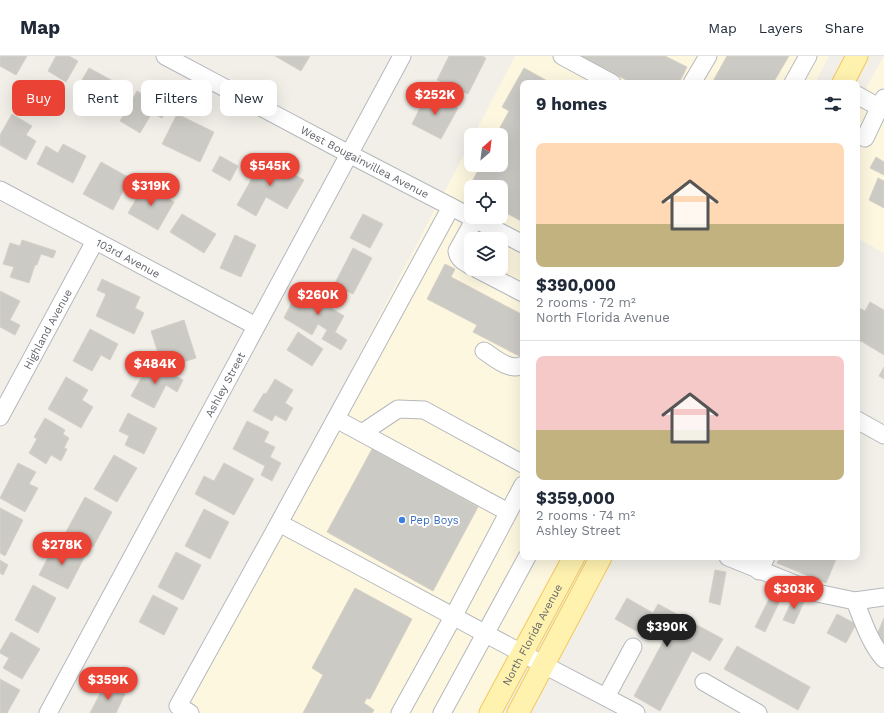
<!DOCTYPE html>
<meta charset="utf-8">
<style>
body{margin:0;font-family:"Work Sans",sans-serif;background:#f2f2f3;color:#1f2937;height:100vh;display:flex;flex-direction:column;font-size:15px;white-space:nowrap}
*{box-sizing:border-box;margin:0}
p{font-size:13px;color:#747a83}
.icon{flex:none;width:22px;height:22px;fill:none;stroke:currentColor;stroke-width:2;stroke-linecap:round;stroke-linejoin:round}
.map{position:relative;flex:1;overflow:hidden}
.panel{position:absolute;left:520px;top:24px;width:340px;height:480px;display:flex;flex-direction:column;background:#fff;border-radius:8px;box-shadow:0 4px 16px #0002}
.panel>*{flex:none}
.top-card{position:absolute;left:12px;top:24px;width:380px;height:36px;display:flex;gap:8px}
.needle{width:26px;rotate:28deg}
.buttons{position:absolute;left:464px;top:72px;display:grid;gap:8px}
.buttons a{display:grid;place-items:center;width:44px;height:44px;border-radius:8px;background:#fff;box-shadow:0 4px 16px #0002;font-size:20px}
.price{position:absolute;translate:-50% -34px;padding:0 9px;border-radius:14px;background:#ea4335;color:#fff;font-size:13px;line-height:26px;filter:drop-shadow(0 1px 2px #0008)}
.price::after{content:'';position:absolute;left:50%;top:24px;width:12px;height:9px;margin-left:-6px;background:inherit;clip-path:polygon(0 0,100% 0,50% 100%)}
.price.current{background:#222;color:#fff}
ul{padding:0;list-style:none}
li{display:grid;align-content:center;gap:8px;height:212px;padding:0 16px}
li+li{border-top:1px solid #e0e1e3}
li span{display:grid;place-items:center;height:124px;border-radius:8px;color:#555}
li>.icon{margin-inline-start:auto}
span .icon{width:72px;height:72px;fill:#fffc;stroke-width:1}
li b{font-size:17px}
h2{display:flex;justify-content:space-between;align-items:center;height:48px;padding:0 16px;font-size:17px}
.tag{padding:0 14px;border-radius:8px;background:#fff;box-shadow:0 4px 16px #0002;font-size:14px;line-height:36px}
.tag.current{background:#ea4335;color:#fff}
header{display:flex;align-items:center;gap:24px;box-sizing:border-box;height:56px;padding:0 20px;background:#fff;border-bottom:1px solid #e0e1e3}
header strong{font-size:19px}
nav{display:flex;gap:22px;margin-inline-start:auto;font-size:14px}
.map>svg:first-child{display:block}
</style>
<header>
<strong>Map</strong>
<nav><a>Map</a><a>Layers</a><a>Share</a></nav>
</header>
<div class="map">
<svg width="884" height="657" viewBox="0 0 884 657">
<rect width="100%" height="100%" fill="#f1efe8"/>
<path fill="#fef7e0" d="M 515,0 L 829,0 L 815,27 L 523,27 L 523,178 L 490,161 L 501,161 L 501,131 L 471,131 L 471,151 L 444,137 L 471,85 L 471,109 L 501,109 L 501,79 L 474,79 Z
M 884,0 L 884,197 L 857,182 L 857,48 Z
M 435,153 L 493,183 L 471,183 L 471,213 L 501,213 L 501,187 L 523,199 L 523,501 L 563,501 L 480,657 L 173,657 Z"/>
<path fill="#cccac5" stroke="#d6d1c6" d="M 0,0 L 27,0 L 16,19 L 0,10 Z
M 56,0 L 69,0 L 78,5 L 66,26 L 48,15 Z
M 275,0 L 310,0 L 301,15 Z
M 449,0 L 482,0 L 486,2 L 468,38 L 437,24 Z
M 580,0 L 665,0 L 687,11 L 679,27 L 632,27 Z
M 727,0 L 789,0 L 773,27 L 712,27 Z
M 89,12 L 124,31 L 114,50 L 78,31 Z
M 524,12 L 551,27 L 523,27 L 523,166 L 501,154 L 501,131 L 471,131 L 471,137 L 467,135 L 481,109 L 501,109 L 501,79 L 496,79 L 509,55 L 502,51 Z
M 137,35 L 167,53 L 162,62 L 152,57 L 140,77 L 120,65 Z
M 428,36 L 458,52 L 441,83 L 412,68 Z
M 12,58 L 32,70 L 26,79 L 36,85 L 26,104 L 0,89 L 0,79 Z
M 177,58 L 214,76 L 200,106 L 162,88 Z
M 63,88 L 86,100 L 73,127 L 37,108 L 46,90 L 58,97 Z
M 220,100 L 238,110 L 230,125 L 212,115 Z
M 264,101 L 304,124 L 287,153 L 266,141 L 256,160 L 237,149 Z
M 876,101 L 884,106 L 884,119 L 870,112 Z
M 101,106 L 130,122 L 113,154 L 83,138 Z
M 878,122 L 884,125 L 884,152 L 869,144 Z
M 145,128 L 174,146 L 158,174 L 128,157 Z
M 182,158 L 216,178 L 204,197 L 170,176 Z
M 363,158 L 383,168 L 370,192 L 350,182 Z
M 235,179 L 256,189 L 241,221 L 220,212 Z
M 22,184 L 56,195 L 53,202 L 41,198 L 37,209 L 35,209 L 29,227 L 10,221 L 14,211 L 3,208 L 10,187 L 20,190 Z
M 353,192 L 372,202 L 353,238 L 334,229 Z
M 445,208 L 455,213 L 451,221 L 523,259 L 523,302 L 473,276 L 477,269 L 427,243 Z
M 102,223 L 140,241 L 135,252 L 144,257 L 134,278 L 96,260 L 106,238 L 97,234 Z
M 315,229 L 337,241 L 331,252 L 344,260 L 335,276 L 347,284 L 341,294 L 322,283 L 327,274 L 318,268 L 312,279 L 284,262 L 294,242 L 304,248 Z
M 0,235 L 20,245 L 10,264 L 20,269 L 15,279 L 0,271 Z
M 870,246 L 884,254 L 884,299 L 861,285 L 857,288 L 857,251 L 865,255 Z
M 184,264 L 196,302 L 174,309 L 170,296 L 159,300 L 151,275 Z
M 90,273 L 118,288 L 110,304 L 101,299 L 92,315 L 73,305 Z
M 298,276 L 323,293 L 312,310 L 287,294 Z
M 150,306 L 183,324 L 177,336 L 166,329 L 154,352 L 131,340 Z
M 884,311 L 884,323 L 879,320 Z
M 66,321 L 88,334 L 82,344 L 93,351 L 81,372 L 48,353 Z
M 275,323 L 293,334 L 285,347 L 293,352 L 286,365 L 275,359 L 272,365 L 253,355 L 264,337 L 266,338 Z
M 128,357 L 157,372 L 144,398 L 125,389 L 129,380 L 119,375 Z
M 45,362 L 65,374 L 63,378 L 69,382 L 64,392 L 67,393 L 61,405 L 51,399 L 46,408 L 29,397 L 37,383 L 34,381 Z
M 247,365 L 269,376 L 264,386 L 275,391 L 270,401 L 281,407 L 272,425 L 261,419 L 265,410 L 233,393 Z
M 372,393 L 478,451 L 433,535 L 327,476 Z
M 114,399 L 137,412 L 117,446 L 94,433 Z
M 18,407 L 36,416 L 29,428 L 38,432 L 25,456 L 0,442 Z
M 224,407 L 254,423 L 234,459 L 195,438 L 204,420 L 214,425 Z
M 85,441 L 112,456 L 93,491 L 66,476 Z
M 0,452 L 23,464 L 5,500 L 0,497 Z
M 204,453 L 229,466 L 210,503 L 185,490 Z
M 56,486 L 85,500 L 68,533 L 39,519 Z
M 176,496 L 201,509 L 183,544 L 158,531 Z
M 780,501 L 837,501 L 826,527 L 777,507 Z
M 0,504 L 8,509 L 3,519 L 0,517 Z
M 715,514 L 726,516 L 720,549 L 709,546 Z
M 33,529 L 56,542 L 38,577 L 15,564 Z
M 355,532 L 412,563 L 370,643 L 367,642 L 364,647 L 374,654 L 372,657 L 303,657 L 323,619 L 312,612 Z
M 774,533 L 783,538 L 765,576 L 755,571 Z
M 153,539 L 178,552 L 164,579 L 139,566 Z
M 794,540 L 805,544 L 794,568 L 783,564 Z
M 627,542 L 653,557 L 658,548 L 723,583 L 710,605 L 692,595 L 660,655 L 634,640 L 665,582 L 653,575 L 649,582 L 615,563 Z
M 837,558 L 856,568 L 846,587 L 827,577 Z
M 884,562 L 884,587 L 875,583 Z
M 11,576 L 40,593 L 22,623 L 3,612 L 9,602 L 0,597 L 0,595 Z
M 737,590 L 810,631 L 798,654 L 724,613 Z
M 0,623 L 20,634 L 7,657 L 0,657 Z
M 105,628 L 125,638 L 116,657 L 90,657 Z"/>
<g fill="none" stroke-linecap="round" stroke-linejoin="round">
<g stroke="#b5b8bc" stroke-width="19">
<g id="minor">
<path id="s1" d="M 165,0 L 349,98 L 523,188"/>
<path d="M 562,0 L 612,27"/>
<path d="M 692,27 L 708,0"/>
<path d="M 793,27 L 808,0"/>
<path d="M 857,39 L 884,54"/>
<path d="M 865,82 L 884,42"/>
<path id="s2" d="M 0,134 L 256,270"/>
<path d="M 451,151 L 279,467 L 544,609 L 636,657"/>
<path d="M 471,210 C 464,206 458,203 457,195 L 475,163"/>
<path d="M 477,213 L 523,237"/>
<path d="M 484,295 C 495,302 510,316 523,309"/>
<path id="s3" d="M 0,361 L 95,185"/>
<path d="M 336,363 L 362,377 L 398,353 L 424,354 L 523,408"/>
<path d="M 857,364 L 884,379"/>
<path d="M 362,377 L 508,456"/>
<path d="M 728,501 L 817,537 L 855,545 L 884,541"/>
<path d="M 759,515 L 766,501"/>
<path d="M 855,545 C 863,565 870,587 884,603"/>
<path d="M 704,626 L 758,657"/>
<path d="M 606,641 L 633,591"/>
<path id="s4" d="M 48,657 L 402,0"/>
<path d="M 190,657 L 178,650 L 279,467"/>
<path d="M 400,657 L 453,561 L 523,429"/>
<path d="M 442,657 L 527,501"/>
</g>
</g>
<g stroke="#f2c960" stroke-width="23">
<g id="major">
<path d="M 843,27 L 857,0"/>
<path id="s5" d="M 490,657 L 574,501"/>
<path d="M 518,657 L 601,501"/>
</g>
</g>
<use href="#minor" stroke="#fff" stroke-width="17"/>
<use href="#major" stroke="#fff2af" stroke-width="21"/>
</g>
<circle fill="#3f7fe0" stroke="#fff" stroke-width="1.5" cx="402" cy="464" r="4"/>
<g text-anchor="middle" stroke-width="4" stroke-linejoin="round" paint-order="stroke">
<g font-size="11" fill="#5f6368" stroke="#fff">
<text dy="4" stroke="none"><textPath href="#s1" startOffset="226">West Bougainvillea Avenue</textPath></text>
<text dy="4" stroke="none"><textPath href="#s2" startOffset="145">103rd Avenue</textPath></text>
<text dy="4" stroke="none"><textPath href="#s3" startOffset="100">Highland Avenue</textPath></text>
<text dy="4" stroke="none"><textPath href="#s4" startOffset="373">Ashley Street</textPath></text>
<text dy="4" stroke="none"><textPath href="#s5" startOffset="89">North Florida Avenue</textPath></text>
</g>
<g font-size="11" fill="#366cbe" stroke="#fff" text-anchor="start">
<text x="410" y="468">Pep Boys</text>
</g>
</g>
</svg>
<div class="buttons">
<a><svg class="needle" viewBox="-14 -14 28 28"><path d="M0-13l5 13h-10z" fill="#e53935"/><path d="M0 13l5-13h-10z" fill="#747a83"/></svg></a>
<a><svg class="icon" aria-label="locate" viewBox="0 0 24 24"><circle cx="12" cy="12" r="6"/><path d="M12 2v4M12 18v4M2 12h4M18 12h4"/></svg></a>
<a><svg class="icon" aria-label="layers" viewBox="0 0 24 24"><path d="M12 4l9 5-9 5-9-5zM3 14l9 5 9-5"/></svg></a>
</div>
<b class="price" style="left:435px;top:60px">$252K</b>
<b class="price" style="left:270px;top:131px">$545K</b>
<b class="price" style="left:151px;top:151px">$319K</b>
<b class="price" style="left:318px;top:260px">$260K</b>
<b class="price" style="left:155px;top:329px">$484K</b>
<b class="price" style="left:62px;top:510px">$278K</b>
<b class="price" style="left:794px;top:554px">$303K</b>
<b class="price current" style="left:667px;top:592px">$390K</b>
<b class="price" style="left:108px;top:645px">$359K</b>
<div class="top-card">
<a class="tag current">Buy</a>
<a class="tag">Rent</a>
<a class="tag">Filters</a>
<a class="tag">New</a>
</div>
<section class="panel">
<h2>9 homes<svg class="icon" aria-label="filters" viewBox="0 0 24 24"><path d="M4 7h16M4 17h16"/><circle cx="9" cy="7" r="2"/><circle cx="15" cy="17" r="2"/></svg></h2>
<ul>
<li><span style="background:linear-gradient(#ffd9b3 65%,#c2b280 0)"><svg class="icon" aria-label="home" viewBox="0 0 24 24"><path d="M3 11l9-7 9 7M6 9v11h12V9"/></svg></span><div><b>$390,000</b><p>2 rooms · 72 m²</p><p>North Florida Avenue</p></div></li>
<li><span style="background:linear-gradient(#f6c9c9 60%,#c2b280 0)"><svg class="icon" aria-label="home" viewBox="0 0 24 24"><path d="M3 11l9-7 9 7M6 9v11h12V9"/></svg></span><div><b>$359,000</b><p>2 rooms · 74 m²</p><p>Ashley Street</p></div></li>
</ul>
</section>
</div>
